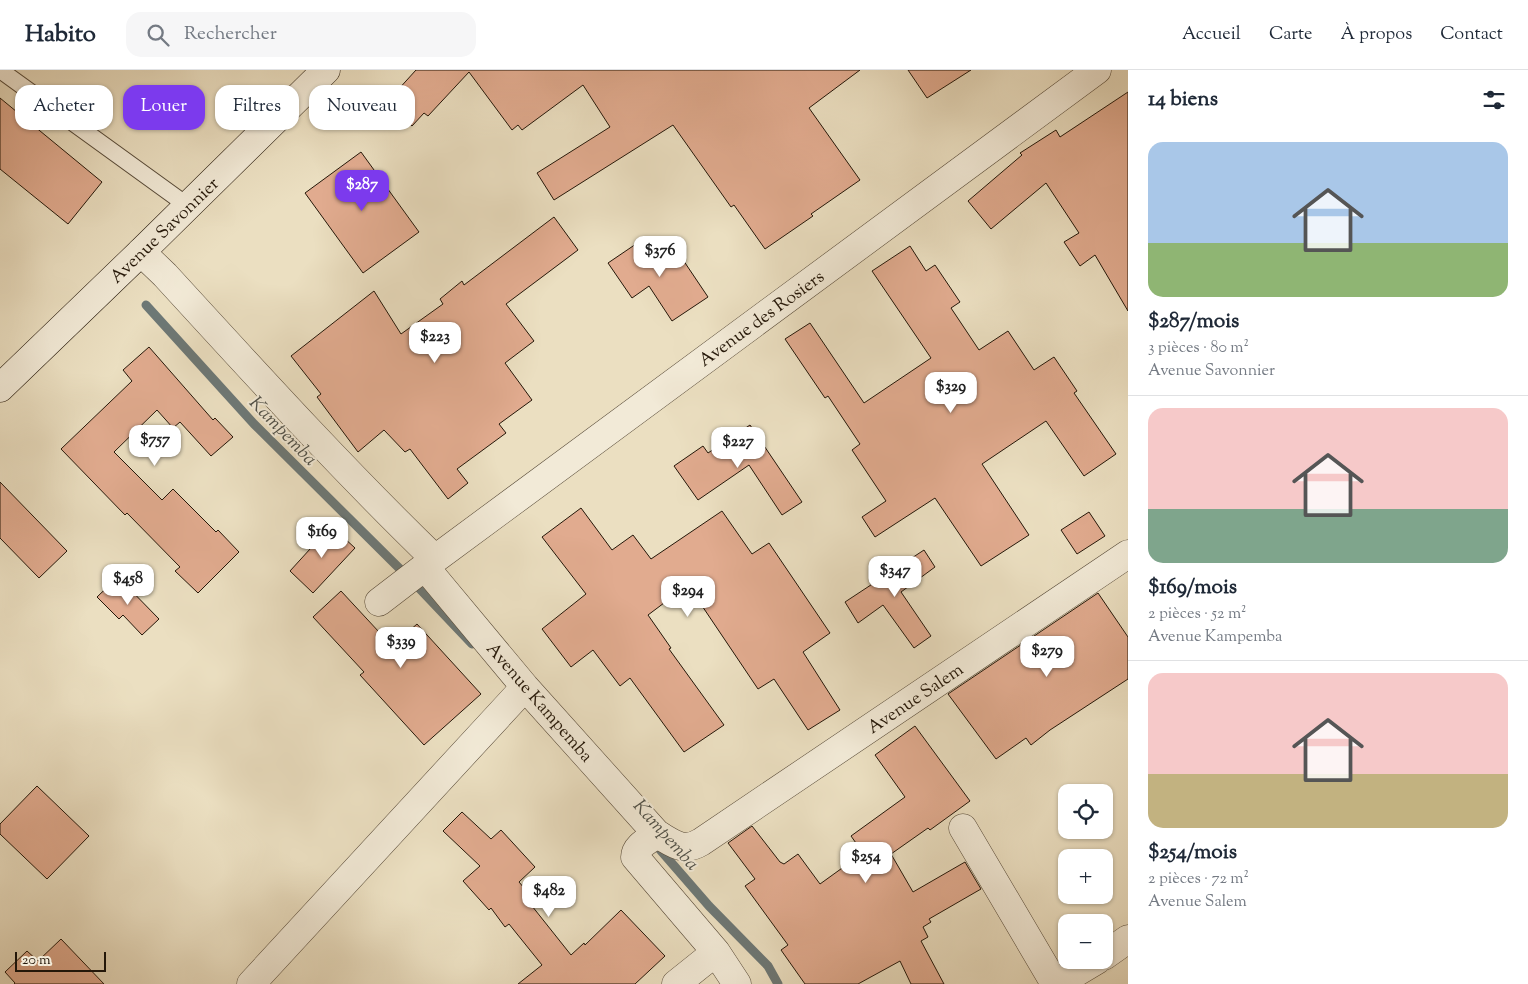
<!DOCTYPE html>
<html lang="fr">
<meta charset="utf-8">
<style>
body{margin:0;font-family:"Sorts Mill Goudy",serif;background:#f6f6f7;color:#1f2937;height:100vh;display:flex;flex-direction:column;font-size:19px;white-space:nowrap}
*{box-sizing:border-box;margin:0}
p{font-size:16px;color:#747a83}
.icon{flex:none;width:28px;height:28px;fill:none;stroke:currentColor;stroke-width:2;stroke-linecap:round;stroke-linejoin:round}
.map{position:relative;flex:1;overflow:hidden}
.sheet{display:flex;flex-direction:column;background:#fff;width:400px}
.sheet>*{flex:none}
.guide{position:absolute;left:15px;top:15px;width:475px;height:45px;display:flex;gap:10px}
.buttons{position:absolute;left:1058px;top:714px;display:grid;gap:10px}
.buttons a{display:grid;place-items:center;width:55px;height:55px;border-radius:10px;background:#fff;box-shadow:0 1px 4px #0004;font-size:25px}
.scale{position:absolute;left:15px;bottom:12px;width:91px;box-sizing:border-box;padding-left:5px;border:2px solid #241709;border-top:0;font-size:14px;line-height:18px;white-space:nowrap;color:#241709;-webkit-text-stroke:4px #f2ead7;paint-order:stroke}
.price{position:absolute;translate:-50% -42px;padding:0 11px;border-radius:10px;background:#fff;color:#222;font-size:16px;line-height:32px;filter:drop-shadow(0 1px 2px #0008)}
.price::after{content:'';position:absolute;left:50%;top:30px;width:15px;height:11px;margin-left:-8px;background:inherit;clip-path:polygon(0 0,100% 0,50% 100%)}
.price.on{background:#7c3aed;color:#fff}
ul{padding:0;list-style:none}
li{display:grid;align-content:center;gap:10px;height:265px;padding:0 20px}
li+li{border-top:1px solid #e0e1e3}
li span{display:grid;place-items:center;height:155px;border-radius:15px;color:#555}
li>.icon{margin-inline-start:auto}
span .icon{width:90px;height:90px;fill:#fffc;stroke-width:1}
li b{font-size:21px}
h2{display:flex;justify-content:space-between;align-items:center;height:60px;padding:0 20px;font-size:21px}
.tag{padding:0 18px;border-radius:15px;background:#fff;box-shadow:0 1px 4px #0004;font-size:18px;line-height:45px}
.tag.on{background:#7c3aed;color:#fff}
header{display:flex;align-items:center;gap:30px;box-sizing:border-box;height:70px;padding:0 25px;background:#fff;border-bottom:1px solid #e0e1e3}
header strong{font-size:24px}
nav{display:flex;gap:28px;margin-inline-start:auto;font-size:18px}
.search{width:350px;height:45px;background:#f6f6f7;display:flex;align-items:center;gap:12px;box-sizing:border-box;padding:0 18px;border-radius:15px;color:#747a83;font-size:19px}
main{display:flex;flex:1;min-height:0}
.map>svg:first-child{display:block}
</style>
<header>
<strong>Habito</strong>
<div class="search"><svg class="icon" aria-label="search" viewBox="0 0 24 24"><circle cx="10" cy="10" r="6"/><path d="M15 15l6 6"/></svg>Rechercher</div>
<nav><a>Accueil</a><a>Carte</a><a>À propos</a><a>Contact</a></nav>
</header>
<main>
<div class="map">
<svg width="1128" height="914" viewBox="0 0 1128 914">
<rect width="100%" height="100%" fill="#ebdfc1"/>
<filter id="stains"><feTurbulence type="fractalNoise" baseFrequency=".004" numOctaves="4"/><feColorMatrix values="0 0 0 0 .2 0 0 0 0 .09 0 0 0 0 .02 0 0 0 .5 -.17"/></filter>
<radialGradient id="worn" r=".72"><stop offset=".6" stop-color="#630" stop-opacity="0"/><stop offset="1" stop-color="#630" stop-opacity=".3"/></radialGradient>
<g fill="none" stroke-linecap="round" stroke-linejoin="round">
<path stroke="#6d7876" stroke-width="9" d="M 146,235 L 254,354 L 403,502
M 417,516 L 472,574
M 656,775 L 709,836 L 768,896 L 778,914"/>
</g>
<path fill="#e1ab8f" stroke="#241709" d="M 416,0 L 860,0 L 809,38 L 860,110 L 811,144 L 813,146 L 765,179 L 734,135 L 731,137 L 673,55 L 554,130 L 537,103 L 610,57 L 583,15 L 522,60 L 518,55 L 512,60 L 469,2 L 428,46 L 424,43 L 412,56 L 386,33 Z
M 908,0 L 971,0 L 927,28 Z
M 1128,22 L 1128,241 L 1095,185 L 1080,196 L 1064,172 L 1079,163 L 1046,113 L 991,159 L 968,131 L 1022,85 L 1020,83 L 1056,60 L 1060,67 Z
M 0,28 L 102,112 L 68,154 L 0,99 Z
M 361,82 L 419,162 L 363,203 L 305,123 Z
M 554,147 L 578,180 L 506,234 L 534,271 L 505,293 L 532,330 L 499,354 L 506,363 L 457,399 L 468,413 L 448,429 L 410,379 L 405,382 L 384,360 L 358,382 L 317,327 L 321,324 L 291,286 L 374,221 L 401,264 L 443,234 L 440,229 L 462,211 L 464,215 Z
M 671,172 L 708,227 L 672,251 L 649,216 L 632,228 L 608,193 L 636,174 L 646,189 Z
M 910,176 L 926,201 L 935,195 L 960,232 L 951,238 L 979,280 L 1008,261 L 1034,300 L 1054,287 L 1077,321 L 1074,323 L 1116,384 L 1084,406 L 1046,351 L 982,394 L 1029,465 L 981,496 L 935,428 L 875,467 L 862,447 L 886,431 L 852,380 L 860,374 L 828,326 L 825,328 L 785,269 L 810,253 L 864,333 L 931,288 L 872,201 Z
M 149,277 L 213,350 L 215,348 L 233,367 L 211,386 L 180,352 L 173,358 L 157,340 L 114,382 L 162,430 L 173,419 L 216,462 L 218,460 L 239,482 L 198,523 L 175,501 L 180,497 L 127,443 L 125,445 L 61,379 L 132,311 L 123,300 Z
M 750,355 L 802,432 L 782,445 L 749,395 L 698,430 L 674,396 L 703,376 L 708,383 Z
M 0,412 L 67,481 L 39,508 L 0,468 Z
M 581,438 L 612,480 L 633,465 L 651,489 L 722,441 L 752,484 L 769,473 L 830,563 L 803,582 L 840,640 L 808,660 L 774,609 L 758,619 L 688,515 L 648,545 L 671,578 L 669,579 L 724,655 L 684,682 L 630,608 L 620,616 L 593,580 L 571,597 L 542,559 L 586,524 L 542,467 Z
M 1089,442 L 1105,466 L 1077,484 L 1061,460 Z
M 331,456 L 355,478 L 313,523 L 290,501 Z
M 924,480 L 935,497 L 901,522 L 931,566 L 914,578 L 883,535 L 858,553 L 845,532 Z
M 118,507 L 159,549 L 142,565 L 123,545 L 119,549 L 97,527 Z
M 341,521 L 392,576 L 417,554 L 481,624 L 424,675 L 360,605 L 364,602 L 313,547 Z
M 1098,523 L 1128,567 L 1128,609 L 1050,660 L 1031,675 L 1026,668 L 996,689 L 948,624 Z
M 915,656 L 970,731 L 930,760 L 928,758 L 891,784 L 913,822 L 965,792 L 981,819 L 929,849 L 931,852 L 923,857 L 928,867 L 921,871 L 944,914 L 911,914 L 900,891 L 858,914 L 805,914 L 781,880 L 788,875 L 745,816 L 755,809 L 728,773 L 752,756 L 780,792 L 784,794 L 798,784 L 820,814 L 863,783 L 851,766 L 905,727 L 875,685 Z
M 37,716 L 89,766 L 47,809 L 0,764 L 0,754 Z
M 462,742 L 491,769 L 501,760 L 535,797 L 519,812 L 536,832 L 532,836 L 571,885 L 584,873 L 585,875 L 621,840 L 665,886 L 635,914 L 518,914 L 542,895 L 509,854 L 505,857 L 491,838 L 489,840 L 463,811 L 480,796 L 443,761 Z
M 61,869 L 104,914 L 14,914 L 15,913 L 5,902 L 27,881 L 38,891 Z"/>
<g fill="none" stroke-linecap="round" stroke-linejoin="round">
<g stroke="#564937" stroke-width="18">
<path id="lane" d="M 0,0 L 188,136"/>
</g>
<g stroke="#564937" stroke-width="29">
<path id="street" d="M 141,182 L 165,205 C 253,301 341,398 435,489
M 425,497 L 525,617 L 657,764 C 673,773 683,783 701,772 L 1128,484
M 379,532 L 435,489 L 1097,0
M 963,758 L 1055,914
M 657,764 C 649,770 635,776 635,787 L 716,882 L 737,914
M 1104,886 L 1128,869
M 251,914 L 525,617
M 676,914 L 716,882
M 1057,914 L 1097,890"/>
</g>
<g stroke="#241709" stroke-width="29">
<path id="secondary" d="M 0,318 L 141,182 L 326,0"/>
</g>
<use href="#lane" stroke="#f2ead7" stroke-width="16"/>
<use href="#street" stroke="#f2ead7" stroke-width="28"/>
<use href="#secondary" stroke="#f2ead7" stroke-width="28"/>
</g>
<g text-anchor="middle" stroke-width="4" stroke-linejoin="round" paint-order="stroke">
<g font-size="18" fill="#241709" stroke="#f2ead7">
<text transform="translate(164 160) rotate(-44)" y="6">Avenue Savonnier</text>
<text transform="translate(761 248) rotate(-36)" y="6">Avenue des Rosiers</text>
<text transform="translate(915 628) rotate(-34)" y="6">Avenue Salem</text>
<text transform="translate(540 632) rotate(49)" y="6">Avenue Kampemba</text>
</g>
<g font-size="19" font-style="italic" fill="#4f5048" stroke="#f2ead7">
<text transform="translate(284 360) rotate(46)" y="7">Kampemba</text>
<text transform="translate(667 764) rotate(48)" y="7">Kampemba</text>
</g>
</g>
<rect width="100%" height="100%" filter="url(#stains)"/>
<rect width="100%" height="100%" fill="url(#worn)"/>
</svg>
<div class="buttons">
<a><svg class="icon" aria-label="locate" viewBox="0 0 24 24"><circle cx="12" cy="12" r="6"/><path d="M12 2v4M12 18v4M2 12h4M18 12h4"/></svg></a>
<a>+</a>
<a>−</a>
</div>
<div class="scale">20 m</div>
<b class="price on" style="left:362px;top:142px">$287</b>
<b class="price" style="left:660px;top:208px">$376</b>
<b class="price" style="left:435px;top:294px">$223</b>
<b class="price" style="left:951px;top:344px">$329</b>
<b class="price" style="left:155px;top:397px">$757</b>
<b class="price" style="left:738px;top:399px">$227</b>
<b class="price" style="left:322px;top:489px">$169</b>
<b class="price" style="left:895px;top:528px">$347</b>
<b class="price" style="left:128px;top:536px">$458</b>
<b class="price" style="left:688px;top:548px">$294</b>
<b class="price" style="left:401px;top:599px">$339</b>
<b class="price" style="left:1047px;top:608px">$279</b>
<b class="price" style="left:866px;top:814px">$254</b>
<b class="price" style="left:549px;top:848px">$482</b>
<div class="guide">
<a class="tag">Acheter</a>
<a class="tag on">Louer</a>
<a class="tag">Filtres</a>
<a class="tag">Nouveau</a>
</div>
</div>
<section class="sheet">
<h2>14 biens<svg class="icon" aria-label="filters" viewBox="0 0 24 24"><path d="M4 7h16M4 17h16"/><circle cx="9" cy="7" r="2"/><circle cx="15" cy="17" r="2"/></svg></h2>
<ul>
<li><span style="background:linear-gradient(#a9c7e8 65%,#8fb573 0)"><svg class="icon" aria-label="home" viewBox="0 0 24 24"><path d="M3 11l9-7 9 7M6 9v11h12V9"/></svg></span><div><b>$287/mois</b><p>3 pièces · 80 m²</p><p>Avenue Savonnier</p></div></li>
<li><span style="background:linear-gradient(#f6c9c9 65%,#7fa58c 0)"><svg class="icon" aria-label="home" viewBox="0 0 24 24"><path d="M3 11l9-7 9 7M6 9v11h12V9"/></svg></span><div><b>$169/mois</b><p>2 pièces · 52 m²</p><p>Avenue Kampemba</p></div></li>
<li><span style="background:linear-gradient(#f6c9c9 65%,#c2b280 0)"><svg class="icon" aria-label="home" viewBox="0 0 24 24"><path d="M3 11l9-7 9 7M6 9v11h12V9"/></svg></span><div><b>$254/mois</b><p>2 pièces · 72 m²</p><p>Avenue Salem</p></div></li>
</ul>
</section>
</main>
